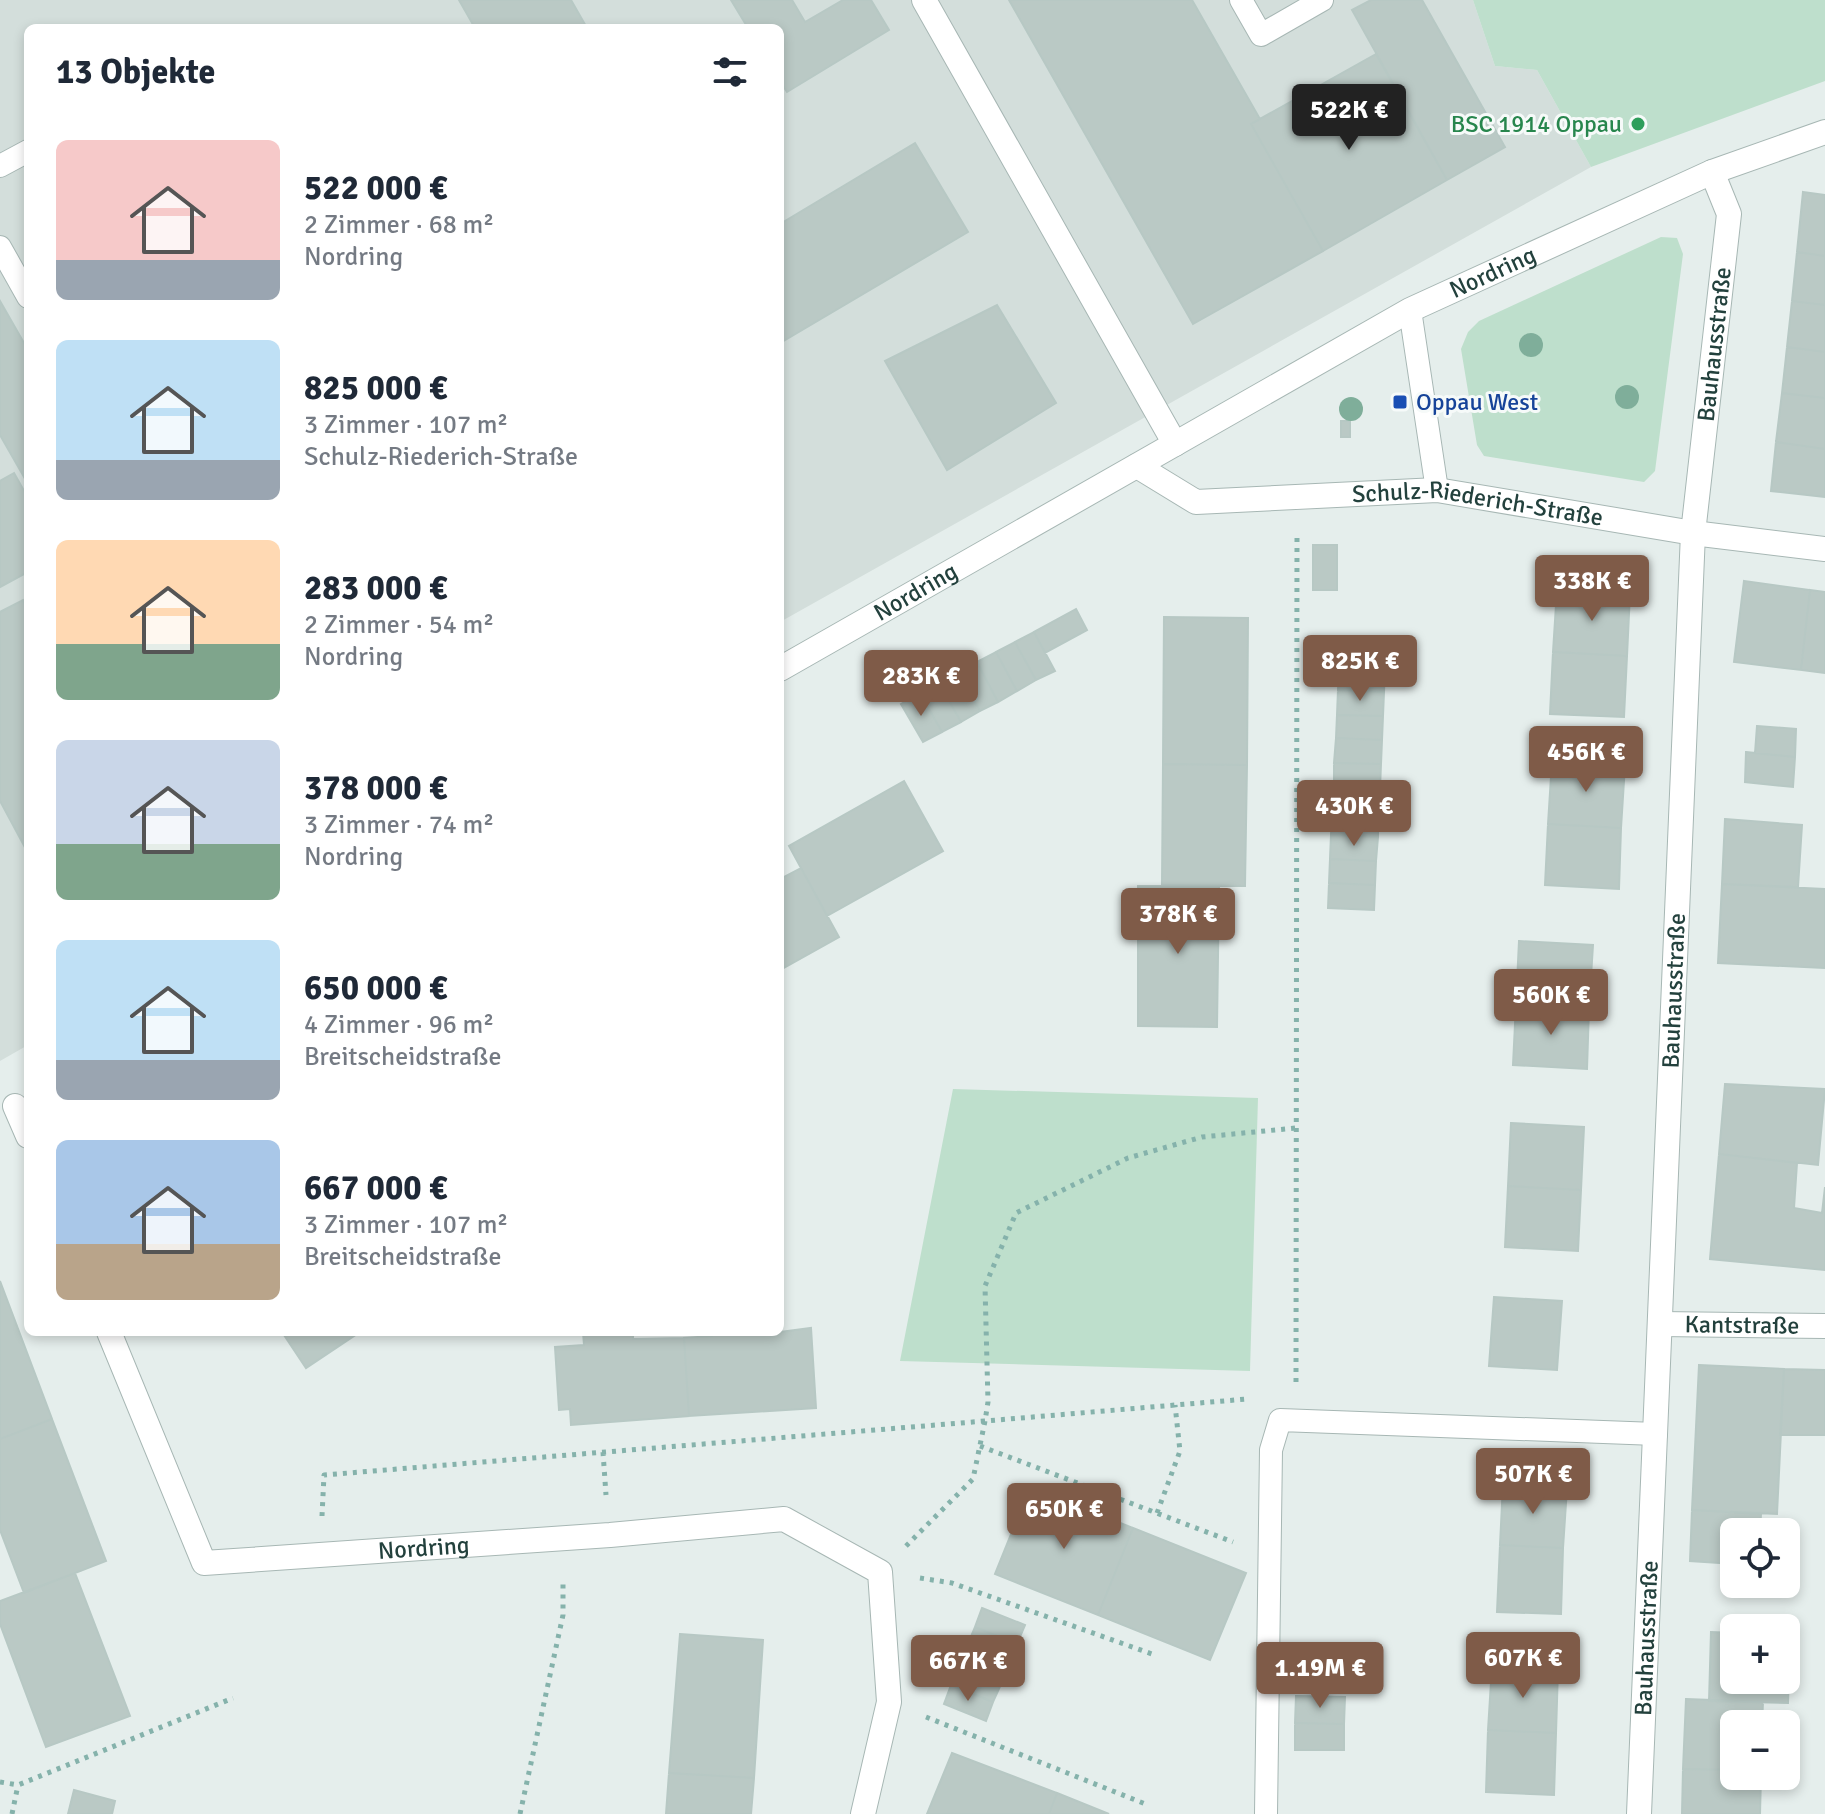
<!DOCTYPE html>
<html lang="de">
<meta charset="utf-8">
<style>
body{margin:0;font-family:Signika,sans-serif;background:#f6f6f7;color:#1f2937;height:100vh;display:flex;flex-direction:column;font-size:30px;white-space:nowrap}
*{box-sizing:border-box;margin:0}
p{font-size:26px;color:#747a83}
.icon{flex:none;width:44px;height:44px;fill:none;stroke:currentColor;stroke-width:2;stroke-linecap:round;stroke-linejoin:round}
.map{position:relative;flex:1;overflow:hidden}
.sheet{position:absolute;left:24px;top:24px;width:760px;height:1312px;display:flex;flex-direction:column;background:#fff;border-radius:12px;box-shadow:0 4px 12px #0003}
.sheet>*{flex:none}
.tools{position:absolute;left:1720px;top:1518px;display:grid;gap:16px}
.tools a{display:grid;place-items:center;width:80px;height:80px;border-radius:12px;background:#fff;box-shadow:0 4px 12px #0003;font-size:40px}
.price{position:absolute;translate:-50% -68px;padding:0 18px;border-radius:8px;background:#7f5b48;color:#fff;font-size:26px;line-height:52px;filter:drop-shadow(0 2px 4px #0008)}
.price::after{content:'';position:absolute;left:50%;top:48px;width:24px;height:18px;margin-left:-12px;background:inherit;clip-path:polygon(0 0,100% 0,50% 100%)}
.price.selected{background:#222;color:#fff}
ul{padding:0;list-style:none}
li{display:flex;align-items:center;gap:24px;height:200px;padding:0 32px}
li span{display:grid;place-items:center;flex:none;width:224px;height:160px;border-radius:12px;color:#555}
li>.icon{margin-inline-start:auto}
span .icon{width:96px;height:96px;fill:#fffc;stroke-width:1}
li b{font-size:34px}
h2{display:flex;justify-content:space-between;align-items:center;height:96px;padding:0 32px;font-size:34px}
.map>svg:first-child{display:block}
</style>
<div class="map">
<svg width="1825" height="1814" viewBox="0 0 1825 1814">
<rect width="100%" height="100%" fill="#e5eeec"/>
<path fill="#d3dedb" d="M 0,0 L 1473,0 L 1495,66 L 1537,70 L 1591,167 L 780,622 L 780,28 L 28,28 L 28,1045 L 0,1061 Z"/>
<path fill="#bedfcc" d="M 1473,0 L 1825,0 L 1825,81 L 1591,167 L 1537,70 L 1495,66 Z
M 1661,237 L 1677,238 L 1683,254 L 1655,471 L 1644,482 L 1484,456 L 1477,445 L 1461,349 L 1468,332 L 1479,321 Z
M 953,1089 L 1258,1098 L 1250,1371 L 900,1361 Z"/>
<path fill="#bac9c5" stroke="#b7c8c4" stroke-width="2" d="M 459,0 L 571,0 L 587,28 L 475,28 Z
M 731,0 L 792,0 L 805,22 L 843,0 L 871,0 L 889,30 L 787,92 L 780,81 L 780,28 L 748,28 Z
M 1009,0 L 1192,0 L 1260,119 L 1251,124 L 1323,251 L 1193,324 Z
M 1371,0 L 1422,0 L 1505,147 L 1447,180 L 1352,10 Z
M 1376,54 L 1447,180 L 1323,251 L 1251,124 Z
M 915,143 L 968,232 L 780,343 L 780,224 Z
M 1803,192 L 1825,195 L 1825,256 L 1797,252 Z
M 1797,252 L 1825,256 L 1825,305 L 1792,301 Z
M 0,301 L 28,350 L 28,484 L 0,435 Z
M 1792,301 L 1825,305 L 1825,352 L 1787,347 Z
M 997,305 L 1056,403 L 947,470 L 885,361 Z
M 1787,347 L 1825,352 L 1825,398 L 1782,393 Z
M 1782,393 L 1825,398 L 1825,449 L 1776,442 Z
M 1341,421 L 1350,421 L 1350,437 L 1341,437 Z
M 1776,442 L 1825,449 L 1825,497 L 1771,491 Z
M 14,473 L 28,498 L 28,572 L 0,587 L 0,481 Z
M 1313,545 L 1337,545 L 1337,590 L 1313,590 Z
M 1744,581 L 1810,590 L 1801,670 L 1734,662 Z
M 1557,589 L 1630,593 L 1627,656 L 1553,652 Z
M 1810,590 L 1825,592 L 1825,673 L 1801,670 Z
M 23,600 L 28,610 L 28,853 L 0,801 L 0,612 Z
M 1076,609 L 1087,630 L 1045,653 L 1034,632 Z
M 1164,617 L 1248,618 L 1247,765 L 1163,764 Z
M 1034,632 L 1055,671 L 1036,680 L 1015,642 Z
M 1340,641 L 1386,644 L 1385,668 L 1339,666 Z
M 1015,642 L 1036,680 L 1017,691 L 996,652 Z
M 996,652 L 1017,691 L 998,702 L 977,662 Z
M 1553,652 L 1627,656 L 1624,717 L 1550,714 Z
M 977,662 L 998,702 L 980,711 L 958,673 Z
M 1339,666 L 1385,668 L 1384,692 L 1338,690 Z
M 958,673 L 980,711 L 961,722 L 939,683 Z
M 939,683 L 961,722 L 942,732 L 920,693 Z
M 1338,690 L 1384,692 L 1383,716 L 1337,715 Z
M 920,693 L 942,732 L 923,742 L 901,704 Z
M 1337,715 L 1383,716 L 1382,740 L 1336,738 Z
M 1757,726 L 1796,729 L 1795,757 L 1755,753 Z
M 1336,738 L 1382,740 L 1381,764 L 1334,763 Z
M 1746,752 L 1795,757 L 1793,787 L 1745,782 Z
M 1552,761 L 1625,765 L 1621,828 L 1548,824 Z
M 1334,763 L 1381,764 L 1380,789 L 1334,787 Z
M 1163,764 L 1247,765 L 1245,886 L 1162,885 Z
M 904,781 L 943,851 L 827,916 L 789,846 Z
M 1334,787 L 1380,789 L 1378,813 L 1332,811 Z
M 1332,811 L 1378,813 L 1378,837 L 1331,835 Z
M 1725,819 L 1802,825 L 1798,887 L 1722,884 Z
M 1548,824 L 1621,828 L 1619,889 L 1545,885 Z
M 1331,835 L 1378,837 L 1376,861 L 1330,859 Z
M 1330,859 L 1376,861 L 1375,885 L 1329,883 Z
M 801,868 L 839,937 L 780,970 L 780,879 Z
M 1329,883 L 1375,885 L 1374,910 L 1328,908 Z
M 1722,884 L 1825,889 L 1825,968 L 1718,963 Z
M 1138,886 L 1219,886 L 1217,1027 L 1138,1026 Z
M 1519,941 L 1593,945 L 1589,1008 L 1516,1004 Z
M 1516,1004 L 1589,1008 L 1587,1069 L 1513,1065 Z
M 1725,1084 L 1825,1089 L 1818,1165 L 1719,1154 Z
M 1511,1123 L 1584,1127 L 1581,1190 L 1508,1186 Z
M 1719,1154 L 1797,1163 L 1794,1208 L 1822,1213 L 1825,1187 L 1825,1270 L 1710,1259 Z
M 1508,1186 L 1581,1190 L 1578,1251 L 1505,1247 Z
M 0,1281 L 52,1419 L 0,1439 Z
M 1494,1297 L 1562,1301 L 1557,1370 L 1489,1366 Z
M 811,1328 L 816,1408 L 689,1416 L 684,1338 L 712,1336 L 712,1332 L 780,1332 Z
M 282,1332 L 360,1332 L 306,1368 Z
M 583,1332 L 633,1332 L 633,1339 L 684,1338 L 689,1416 L 571,1425 L 570,1409 L 559,1410 L 555,1347 L 584,1345 Z
M 1699,1365 L 1784,1369 L 1777,1514 L 1692,1510 Z
M 1784,1369 L 1825,1370 L 1825,1435 L 1780,1435 Z
M 52,1419 L 106,1561 L 24,1593 L 0,1530 L 0,1439 Z
M 1503,1484 L 1567,1488 L 1563,1548 L 1500,1545 Z
M 1030,1487 L 1133,1528 L 1098,1615 L 995,1574 Z
M 1692,1510 L 1761,1514 L 1760,1532 L 1734,1532 L 1734,1564 L 1690,1561 Z
M 1133,1528 L 1246,1573 L 1210,1660 L 1098,1615 Z
M 1500,1545 L 1563,1548 L 1561,1614 L 1497,1612 Z
M 75,1573 L 130,1716 L 46,1747 L 0,1624 L 0,1601 Z
M 982,1608 L 1025,1625 L 1017,1644 L 975,1627 Z
M 975,1627 L 1017,1644 L 1009,1663 L 967,1646 Z
M 1711,1632 L 1734,1633 L 1734,1680 L 1786,1680 L 1786,1643 L 1790,1643 L 1788,1703 L 1709,1701 Z
M 680,1634 L 763,1640 L 754,1778 L 669,1773 Z
M 967,1646 L 1009,1663 L 1002,1682 L 959,1665 Z
M 959,1665 L 1002,1682 L 993,1702 L 951,1685 Z
M 1492,1666 L 1558,1669 L 1556,1733 L 1488,1730 Z
M 951,1685 L 993,1702 L 986,1721 L 944,1704 Z
M 1296,1696 L 1345,1697 L 1344,1724 L 1295,1723 Z
M 1686,1699 L 1763,1702 L 1762,1724 L 1734,1724 L 1734,1770 L 1683,1769 Z
M 1295,1723 L 1344,1724 L 1344,1750 L 1295,1750 Z
M 1488,1730 L 1556,1733 L 1554,1795 L 1486,1792 Z
M 952,1753 L 1057,1793 L 1049,1814 L 927,1814 Z
M 1683,1769 L 1734,1770 L 1734,1776 L 1761,1776 L 1760,1814 L 1682,1814 Z
M 669,1773 L 754,1778 L 751,1814 L 666,1814 Z
M 74,1790 L 115,1801 L 112,1814 L 68,1814 Z
M 1057,1793 L 1109,1814 L 1049,1814 Z"/>
<g fill="none" stroke-linecap="round" stroke-linejoin="round">
<g stroke="#a7b7b4" stroke-width="24">
<path id="service" d="M 1241,0 L 1261,35 L 1322,0
M 0,166 L 28,151
M 0,247 L 28,297
M 1410,310 L 1437,490
M 1266,1814 L 1271,1450 L 1280,1420 L 1656,1434"/>
</g>
<g stroke="#a7b7b4" stroke-width="26">
<g id="minor">
<path d="M 924,0 L 1175,444"/>
<path id="s1" d="M 1137,466 L 1196,502 L 1437,490 L 1693,533 L 1825,549"/>
<path id="s2" d="M 780,669 L 1410,310 L 1712,172 L 1825,132"/>
<path d="M 15,1106 L 28,1136"/>
<path id="s3" d="M 1660,1324 L 1825,1326"/>
<path id="s4" d="M 109,1332 L 204,1563 L 610,1535 L 784,1519 L 880,1572 L 889,1702 L 863,1814"/>
<path id="s5" d="M 1639,1814 L 1693,533 L 1729,214 L 1712,172"/>
</g>
</g>
<path stroke="#85b2ab" stroke-width="5" stroke-dasharray="4 6" stroke-linecap="butt" d="M 1296,1382 L 1297,536
M 980,1446 L 1233,1542
M 603,1452 L 606,1495
M 1157,1513 L 1180,1451 L 1175,1405
M 322,1516 L 324,1475 L 985,1421 L 988,1402 L 985,1286 L 1016,1213 L 1128,1158 L 1202,1137 L 1296,1128
M 906,1546 L 973,1479 L 985,1421 L 1247,1399
M 920,1578 L 952,1583 L 1152,1654
M 926,1717 L 1148,1805
M 0,1782 L 18,1785 L 233,1698
M 12,1814 L 18,1785
M 520,1814 L 563,1615 L 563,1579"/>
<use href="#service" stroke="#fff" stroke-width="22"/>
<use href="#minor" stroke="#fff" stroke-width="24"/>
</g>
<g fill="#7fae9a">
<circle cx="1531" cy="345" r="12"/>
<circle cx="1627" cy="397" r="12"/>
<circle cx="1351" cy="409" r="12"/>
</g>
<circle fill="#2e9e5b" stroke="#f6faf9" stroke-width="3" cx="1638" cy="124" r="8"/>
<rect fill="#1a4fb4" stroke="#f6faf9" stroke-width="3" x="1392" y="394" width="16" height="16" rx="4"/>
<g text-anchor="middle" stroke-width="6" stroke-linejoin="round" paint-order="stroke">
<g font-size="24" fill="#27864d" stroke="#f6faf9" text-anchor="end">
<text x="1622" y="132">BSC 1914 Oppau</text>
</g>
<g font-size="24" fill="#23413d" stroke="#f6faf9">
<text dy="8" stroke="none"><textPath href="#s2" startOffset="816">Nordring</textPath></text>
<text dy="8" stroke="none"><textPath href="#s5" startOffset="1472">Bauhausstraße</textPath></text>
<text dy="8" stroke="none"><textPath href="#s1" startOffset="352">Schulz-Riederich-Straße</textPath></text>
<text dy="8" stroke="none"><textPath href="#s2" startOffset="156">Nordring</textPath></text>
<text dy="8" stroke="none"><textPath href="#s5" startOffset="824">Bauhausstraße</textPath></text>
<text dy="8" stroke="none"><textPath href="#s3" startOffset="82">Kantstraße</textPath></text>
<text dy="8" stroke="none"><textPath href="#s4" startOffset="470">Nordring</textPath></text>
<text dy="8" stroke="none"><textPath href="#s5" startOffset="176">Bauhausstraße</textPath></text>
</g>
<g font-size="24" fill="#164399" stroke="#f6faf9" text-anchor="start">
<text x="1416" y="410">Oppau West</text>
</g>
</g>
</svg>
<div class="tools">
<a><svg class="icon" aria-label="locate" viewBox="0 0 24 24"><circle cx="12" cy="12" r="6"/><path d="M12 2v4M12 18v4M2 12h4M18 12h4"/></svg></a>
<a>+</a>
<a>−</a>
</div>
<b class="price selected" style="left:1349px;top:152px">522K €</b>
<b class="price" style="left:1592px;top:623px">338K €</b>
<b class="price" style="left:1360px;top:703px">825K €</b>
<b class="price" style="left:921px;top:718px">283K €</b>
<b class="price" style="left:1586px;top:794px">456K €</b>
<b class="price" style="left:1354px;top:848px">430K €</b>
<b class="price" style="left:1178px;top:956px">378K €</b>
<b class="price" style="left:1551px;top:1037px">560K €</b>
<b class="price" style="left:1533px;top:1516px">507K €</b>
<b class="price" style="left:1064px;top:1551px">650K €</b>
<b class="price" style="left:1523px;top:1700px">607K €</b>
<b class="price" style="left:968px;top:1703px">667K €</b>
<b class="price" style="left:1320px;top:1710px">1.19M €</b>
<section class="sheet">
<h2>13 Objekte<svg class="icon" aria-label="filters" viewBox="0 0 24 24"><path d="M4 7h16M4 17h16"/><circle cx="9" cy="7" r="2"/><circle cx="15" cy="17" r="2"/></svg></h2>
<ul>
<li><span style="background:linear-gradient(#f6c9c9 75%,#9aa5b1 0)"><svg class="icon" aria-label="home" viewBox="0 0 24 24"><path d="M3 11l9-7 9 7M6 9v11h12V9"/></svg></span><div><b>522 000 €</b><p>2 Zimmer · 68 m²</p><p>Nordring</p></div></li>
<li><span style="background:linear-gradient(#bfe0f5 75%,#9aa5b1 0)"><svg class="icon" aria-label="home" viewBox="0 0 24 24"><path d="M3 11l9-7 9 7M6 9v11h12V9"/></svg></span><div><b>825 000 €</b><p>3 Zimmer · 107 m²</p><p>Schulz-Riederich-Straße</p></div></li>
<li><span style="background:linear-gradient(#ffd9b3 65%,#7fa58c 0)"><svg class="icon" aria-label="home" viewBox="0 0 24 24"><path d="M3 11l9-7 9 7M6 9v11h12V9"/></svg></span><div><b>283 000 €</b><p>2 Zimmer · 54 m²</p><p>Nordring</p></div></li>
<li><span style="background:linear-gradient(#c9d6e8 65%,#7fa58c 0)"><svg class="icon" aria-label="home" viewBox="0 0 24 24"><path d="M3 11l9-7 9 7M6 9v11h12V9"/></svg></span><div><b>378 000 €</b><p>3 Zimmer · 74 m²</p><p>Nordring</p></div></li>
<li><span style="background:linear-gradient(#bfe0f5 75%,#9aa5b1 0)"><svg class="icon" aria-label="home" viewBox="0 0 24 24"><path d="M3 11l9-7 9 7M6 9v11h12V9"/></svg></span><div><b>650 000 €</b><p>4 Zimmer · 96 m²</p><p>Breitscheidstraße</p></div></li>
<li><span style="background:linear-gradient(#a9c7e8 65%,#b9a48a 0)"><svg class="icon" aria-label="home" viewBox="0 0 24 24"><path d="M3 11l9-7 9 7M6 9v11h12V9"/></svg></span><div><b>667 000 €</b><p>3 Zimmer · 107 m²</p><p>Breitscheidstraße</p></div></li>
</ul>
</section>
</div>
